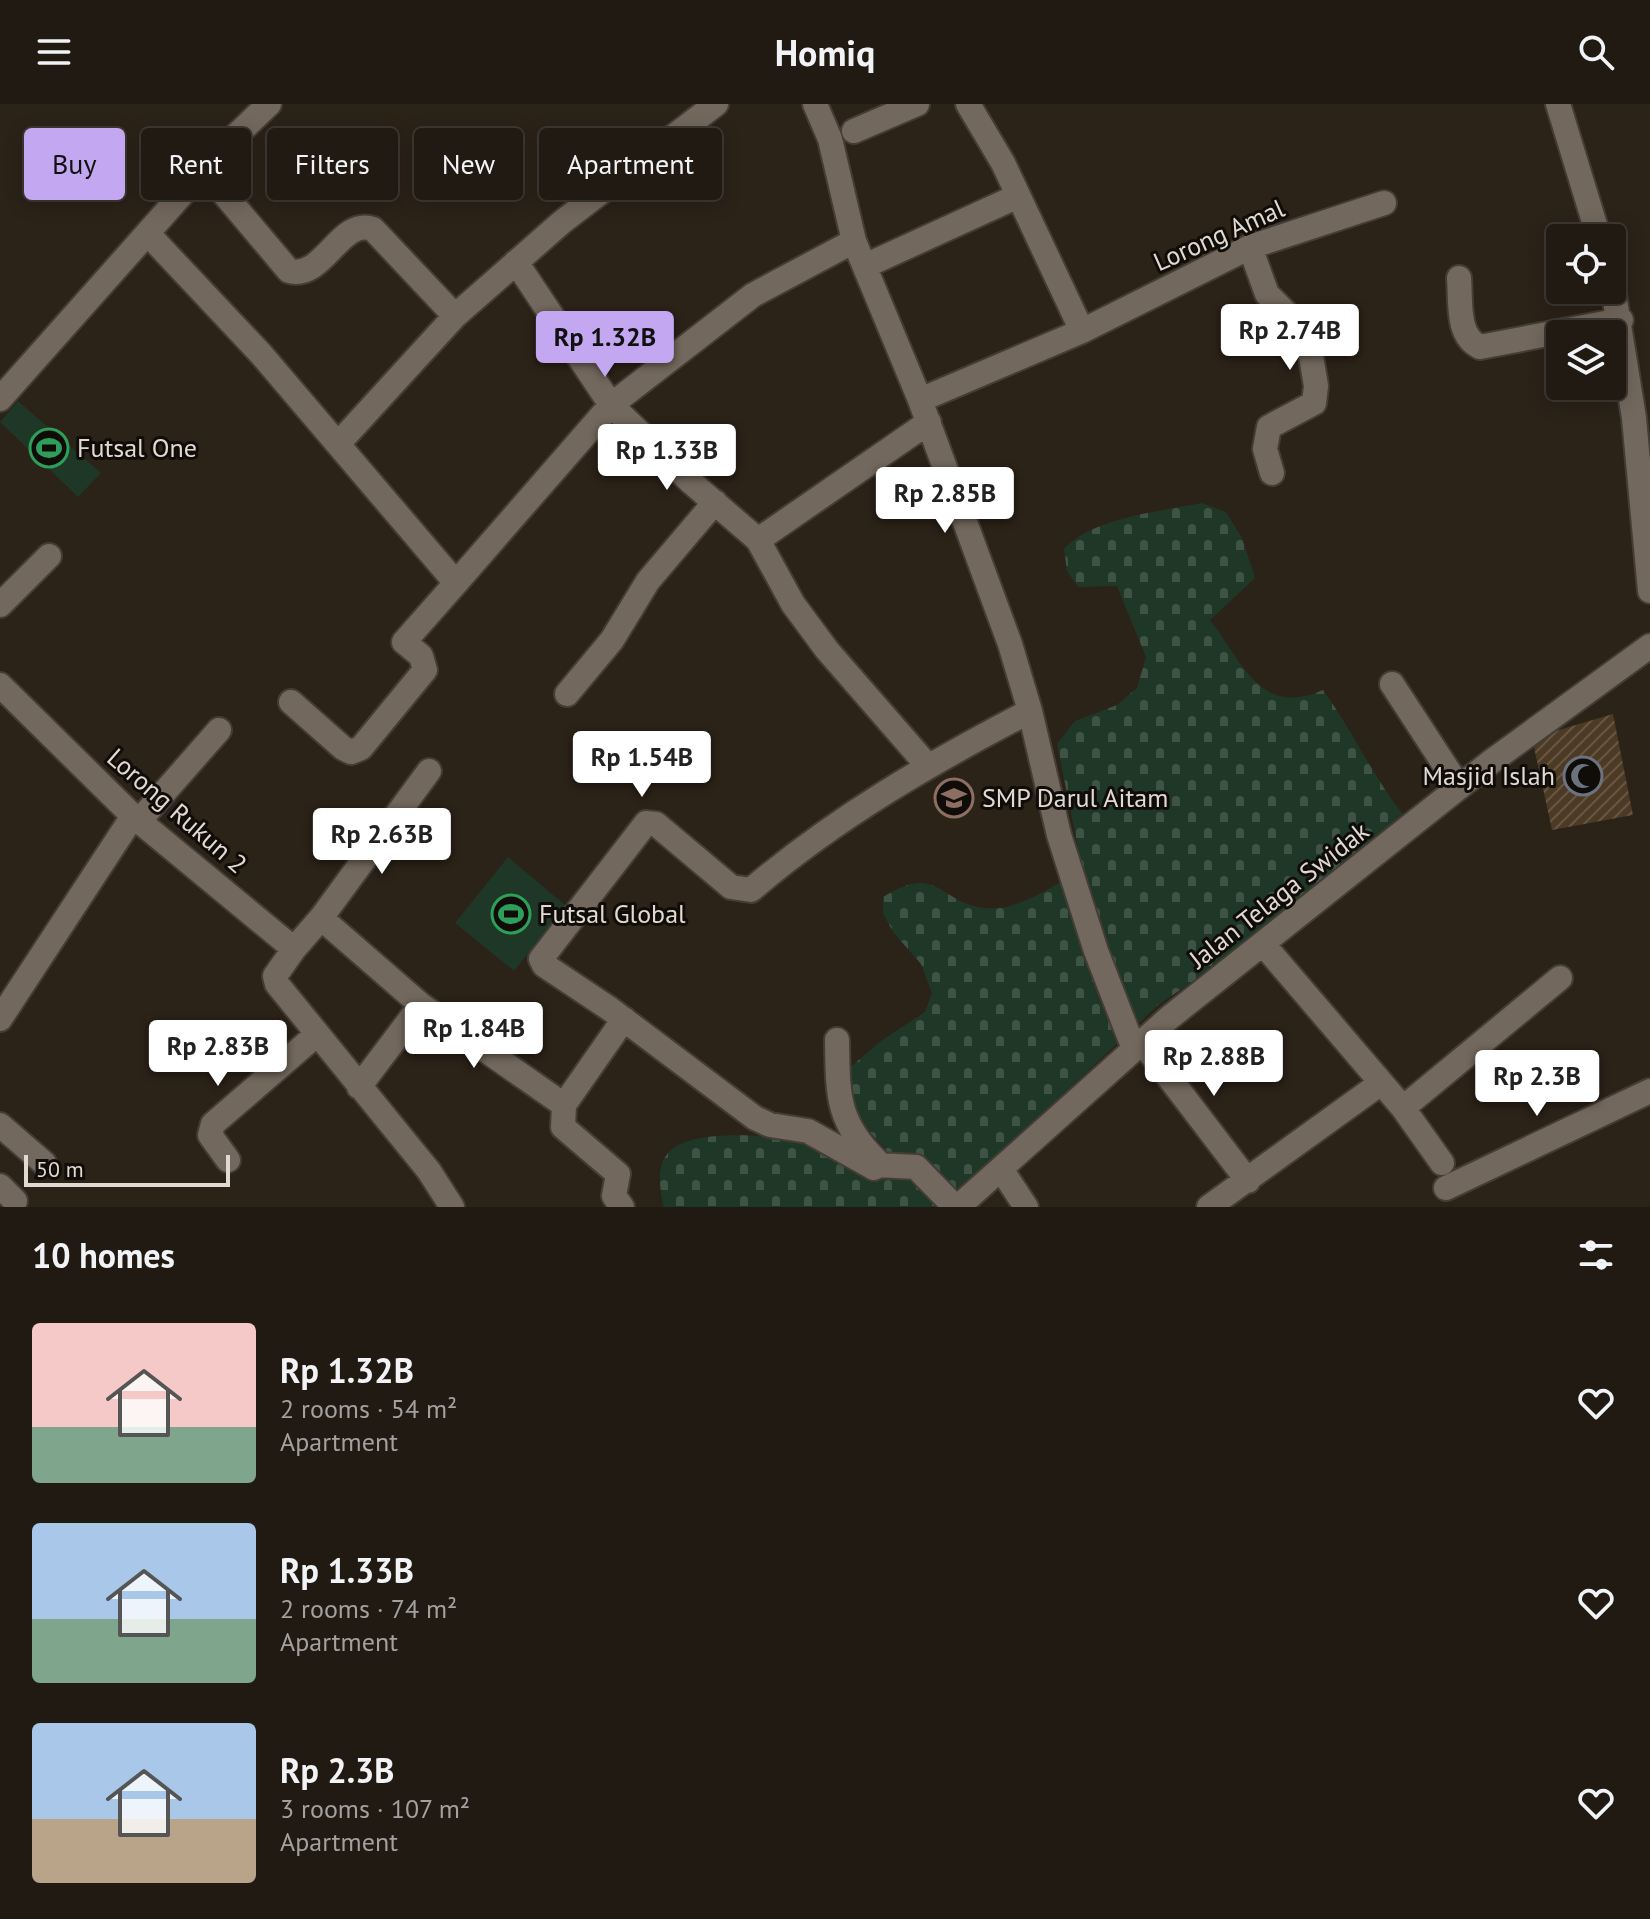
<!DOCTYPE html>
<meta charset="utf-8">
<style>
body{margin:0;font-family:"PT Sans",sans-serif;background:#28231b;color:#f1f3f6;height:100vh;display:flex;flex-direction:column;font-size:30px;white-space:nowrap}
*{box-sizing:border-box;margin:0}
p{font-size:26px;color:#a2a19f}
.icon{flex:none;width:44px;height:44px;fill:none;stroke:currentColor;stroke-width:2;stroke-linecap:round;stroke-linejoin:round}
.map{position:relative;height:1103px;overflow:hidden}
.drawer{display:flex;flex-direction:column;background:#201a12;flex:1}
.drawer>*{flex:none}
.guide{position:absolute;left:24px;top:24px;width:800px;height:72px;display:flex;gap:16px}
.buttons{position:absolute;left:1546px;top:120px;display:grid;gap:16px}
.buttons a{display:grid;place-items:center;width:80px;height:80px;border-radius:8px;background:#201a12;box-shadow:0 4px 20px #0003,0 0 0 2px #3d3832;font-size:40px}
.scale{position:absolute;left:24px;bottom:20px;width:206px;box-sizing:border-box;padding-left:8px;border:4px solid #e0dad3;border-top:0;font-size:22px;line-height:28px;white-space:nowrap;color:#e0dad3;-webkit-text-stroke:6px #100c08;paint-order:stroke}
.price{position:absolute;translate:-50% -68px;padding:0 18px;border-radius:8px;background:#fff;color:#222;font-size:26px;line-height:52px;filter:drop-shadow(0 2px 4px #0008)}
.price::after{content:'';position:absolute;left:50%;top:48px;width:24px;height:18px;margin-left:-12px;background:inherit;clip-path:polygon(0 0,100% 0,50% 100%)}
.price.on{background:#c4a7f1;color:#111}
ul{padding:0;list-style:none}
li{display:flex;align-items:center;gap:24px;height:200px;padding:0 32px}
li span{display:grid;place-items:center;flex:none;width:224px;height:160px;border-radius:8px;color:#555}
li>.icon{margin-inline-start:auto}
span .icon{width:96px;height:96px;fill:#fffc;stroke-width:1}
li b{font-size:34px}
h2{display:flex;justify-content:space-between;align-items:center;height:96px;padding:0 32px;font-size:34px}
.pill{padding:0 28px;border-radius:8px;background:#201a12;box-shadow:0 4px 20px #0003,0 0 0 2px #3d3832;font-size:28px;line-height:72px}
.pill.on{background:#c4a7f1;color:#111}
header{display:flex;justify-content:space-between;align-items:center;height:104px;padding:0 32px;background:#201a12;font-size:36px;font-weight:600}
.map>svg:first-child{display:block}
</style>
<header><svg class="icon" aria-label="menu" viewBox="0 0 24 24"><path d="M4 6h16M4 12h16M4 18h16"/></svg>Homiq<svg class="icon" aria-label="search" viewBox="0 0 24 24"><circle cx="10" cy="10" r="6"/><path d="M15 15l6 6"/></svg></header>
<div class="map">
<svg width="1650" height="1103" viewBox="0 0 1650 1103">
<defs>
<pattern id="cemetery-stones" width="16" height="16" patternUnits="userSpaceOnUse" patternTransform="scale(2)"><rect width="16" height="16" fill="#1f3727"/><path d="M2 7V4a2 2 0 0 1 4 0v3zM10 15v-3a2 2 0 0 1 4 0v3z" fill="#3f5345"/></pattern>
<pattern id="building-hatch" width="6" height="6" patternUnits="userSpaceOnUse" patternTransform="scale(2)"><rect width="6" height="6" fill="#4d3a25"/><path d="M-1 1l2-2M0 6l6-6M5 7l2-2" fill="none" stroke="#665644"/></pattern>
</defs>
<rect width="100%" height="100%" fill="#2b2218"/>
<path fill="#1f3727" d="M 18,297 L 101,369 L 78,393 L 0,318 Z
M 508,753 L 566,802 L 514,867 L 455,819 Z"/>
<path fill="url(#cemetery-stones)" d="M 1202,399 L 1226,408 L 1242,434 L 1255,474 L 1210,516 C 1243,558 1260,614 1323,586 C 1353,627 1373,674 1406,714 L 1238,847 L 1158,901 L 943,1103 L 663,1103 C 661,1086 655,1064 668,1049 C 690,1024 770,1031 800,1037 C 832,1043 854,1078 889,1075 L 886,1045 L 863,1021 L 847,988 L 847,966 L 881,937 L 925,908 L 932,889 L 921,860 L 894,829 L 883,810 L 883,793 C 939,758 938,799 985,804 C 1017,808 1056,781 1082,764 L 1057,640 L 1075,617 L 1117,601 L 1137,584 L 1146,553 L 1117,482 L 1078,483 L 1067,467 L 1064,445 C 1091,414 1162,407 1202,399 Z"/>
<path fill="url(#building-hatch)" d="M 1613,610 L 1633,711 L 1552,726 L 1532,634 Z"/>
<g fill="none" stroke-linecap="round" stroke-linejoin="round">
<g stroke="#443d36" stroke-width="28">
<path id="minor" d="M 815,0 L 830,35 L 854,137
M 968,0 L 1003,59 L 1082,227 L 920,296 L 1010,540 L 1030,607 L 1059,731 L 1096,847 L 1134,945
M 1558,0 L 1599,134
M 854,27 L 917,0
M 204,66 L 289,167 C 324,176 340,113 373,125 L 455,212 L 562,118 L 716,0
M 149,131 L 261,250 L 456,479 L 611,301 L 753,191 L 854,137 L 920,296
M 1250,143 L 1267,190 L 1293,216 L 1309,240 L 1316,282 L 1314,299 L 1269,323 L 1265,345 L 1272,369
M 516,158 L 611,301 L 692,379 L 758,436
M 865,162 L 1018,92
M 1459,174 C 1461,197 1456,232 1480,243 L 1621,216
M 1612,178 L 1634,314 L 1650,487
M 1082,227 L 1250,143 L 1384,99
M 0,295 L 223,44 L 269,0
M 338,340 L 455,212
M 0,501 L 49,452
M 1392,580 L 1459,683
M 0,581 L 133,712 L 294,845 L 275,872 L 277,880 L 429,1067 L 452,1103
M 567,590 L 612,536 L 648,477 L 715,398
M 291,598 L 343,644 L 351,648 L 361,644 L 425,566 L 421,552 L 404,538 L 456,479
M 927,661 L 827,546 L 793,500 L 758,436 L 929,318
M 139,717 L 219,626
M 321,814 L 421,901 L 564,1001 L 563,1023 L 618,1070 L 614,1092 L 622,1103
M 1263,840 L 1403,1004 L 1442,1059
M 294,845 L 321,814 L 429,667
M 0,915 L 133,712
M 837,936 C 838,989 836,1017 876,1056 L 874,1064 L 808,1027 L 770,1021 L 755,1014 L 610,905 L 544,861 L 541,855 L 646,719 L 656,720 L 731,783 L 751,786 C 835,714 932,658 1030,607
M 1142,938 L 1248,1077
M 359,983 L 421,901
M 564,1001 L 624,915
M 1403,1004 L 1560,874
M 0,1021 L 44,1059
M 228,1056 L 210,1031 L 213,1020 L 316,931
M 877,1061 L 916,1063 L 955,1103
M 1001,1065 L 1026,1103
M 0,1082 L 15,1097
M 1446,1084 L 1650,987
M 958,1103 L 1169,914 L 1492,657 L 1650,542
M 1209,1103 L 1381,979"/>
</g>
<use href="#minor" stroke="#73685d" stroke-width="24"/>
</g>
<defs>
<g id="stadium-ring" transform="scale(2)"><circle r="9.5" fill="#100c08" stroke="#2e9e5b" stroke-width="1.5"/><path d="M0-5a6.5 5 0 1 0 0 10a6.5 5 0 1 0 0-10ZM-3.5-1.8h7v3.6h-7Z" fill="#2e9e5b"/></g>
<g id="mosque-ring" transform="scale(2)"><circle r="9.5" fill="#100c08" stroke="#6b7280" stroke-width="1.5"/><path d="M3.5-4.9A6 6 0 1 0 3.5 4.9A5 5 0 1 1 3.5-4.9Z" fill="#6b7280"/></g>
<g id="school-ring" transform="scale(2)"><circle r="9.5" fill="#100c08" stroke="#8d6e63" stroke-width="1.5"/><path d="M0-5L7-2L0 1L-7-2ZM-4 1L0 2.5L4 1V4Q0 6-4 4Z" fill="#8d6e63"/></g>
</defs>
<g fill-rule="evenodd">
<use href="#stadium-ring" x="49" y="344"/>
<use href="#mosque-ring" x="1583" y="672"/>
<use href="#school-ring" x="954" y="694"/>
<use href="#stadium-ring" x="511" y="810"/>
</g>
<g text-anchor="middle" stroke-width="6" stroke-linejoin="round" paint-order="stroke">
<g font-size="26" fill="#e0dad3" stroke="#100c08">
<text transform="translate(1219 131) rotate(-24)" y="9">Lorong Amal</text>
<text transform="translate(177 707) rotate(41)" y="9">Lorong Rukun 2</text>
<text transform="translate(1279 791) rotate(-38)" y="9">Jalan Telaga Swidak</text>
</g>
<g font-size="26" fill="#e0dad3" stroke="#100c08" text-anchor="start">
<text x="77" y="353">Futsal One</text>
<text x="1555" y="681" text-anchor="end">Masjid Islah</text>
<text x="982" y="703">SMP Darul Aitam</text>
<text x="539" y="819">Futsal Global</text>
</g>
</g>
</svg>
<div class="buttons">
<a><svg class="icon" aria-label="locate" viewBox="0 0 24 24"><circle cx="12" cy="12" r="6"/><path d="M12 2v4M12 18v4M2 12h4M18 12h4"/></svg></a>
<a><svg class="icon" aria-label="layers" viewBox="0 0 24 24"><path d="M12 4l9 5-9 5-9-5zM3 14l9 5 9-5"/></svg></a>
</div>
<div class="scale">50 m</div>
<b class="price" style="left:1290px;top:268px">Rp 2.74B</b>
<b class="price on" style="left:605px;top:275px">Rp 1.32B</b>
<b class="price" style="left:667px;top:388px">Rp 1.33B</b>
<b class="price" style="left:945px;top:431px">Rp 2.85B</b>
<b class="price" style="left:642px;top:695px">Rp 1.54B</b>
<b class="price" style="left:382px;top:772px">Rp 2.63B</b>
<b class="price" style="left:474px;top:966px">Rp 1.84B</b>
<b class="price" style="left:218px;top:984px">Rp 2.83B</b>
<b class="price" style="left:1214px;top:994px">Rp 2.88B</b>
<b class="price" style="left:1537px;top:1014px">Rp 2.3B</b>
<div class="guide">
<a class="pill on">Buy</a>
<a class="pill">Rent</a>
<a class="pill">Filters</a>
<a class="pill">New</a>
<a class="pill">Apartment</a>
</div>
</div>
<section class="drawer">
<h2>10 homes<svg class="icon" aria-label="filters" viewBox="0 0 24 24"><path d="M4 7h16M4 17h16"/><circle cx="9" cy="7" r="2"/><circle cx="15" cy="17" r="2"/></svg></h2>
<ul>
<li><span style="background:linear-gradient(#f6c9c9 65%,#7fa58c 0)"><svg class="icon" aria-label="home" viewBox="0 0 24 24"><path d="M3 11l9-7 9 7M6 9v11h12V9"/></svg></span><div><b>Rp 1.32B</b><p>2 rooms · 54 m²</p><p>Apartment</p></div><svg class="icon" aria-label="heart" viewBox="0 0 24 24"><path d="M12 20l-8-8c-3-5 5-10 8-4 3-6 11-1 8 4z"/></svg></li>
<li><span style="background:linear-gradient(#a9c7e8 60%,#7fa58c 0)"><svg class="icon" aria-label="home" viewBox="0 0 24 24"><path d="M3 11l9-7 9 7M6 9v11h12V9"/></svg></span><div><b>Rp 1.33B</b><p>2 rooms · 74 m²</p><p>Apartment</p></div><svg class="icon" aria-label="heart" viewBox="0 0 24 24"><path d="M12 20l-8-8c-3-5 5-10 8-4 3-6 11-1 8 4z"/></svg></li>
<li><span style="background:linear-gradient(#a9c7e8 60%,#b9a48a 0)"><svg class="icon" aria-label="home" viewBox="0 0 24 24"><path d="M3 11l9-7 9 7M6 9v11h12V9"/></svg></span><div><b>Rp 2.3B</b><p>3 rooms · 107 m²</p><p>Apartment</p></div><svg class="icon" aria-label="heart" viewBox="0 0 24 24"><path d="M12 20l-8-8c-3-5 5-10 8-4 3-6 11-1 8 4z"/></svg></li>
</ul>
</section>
